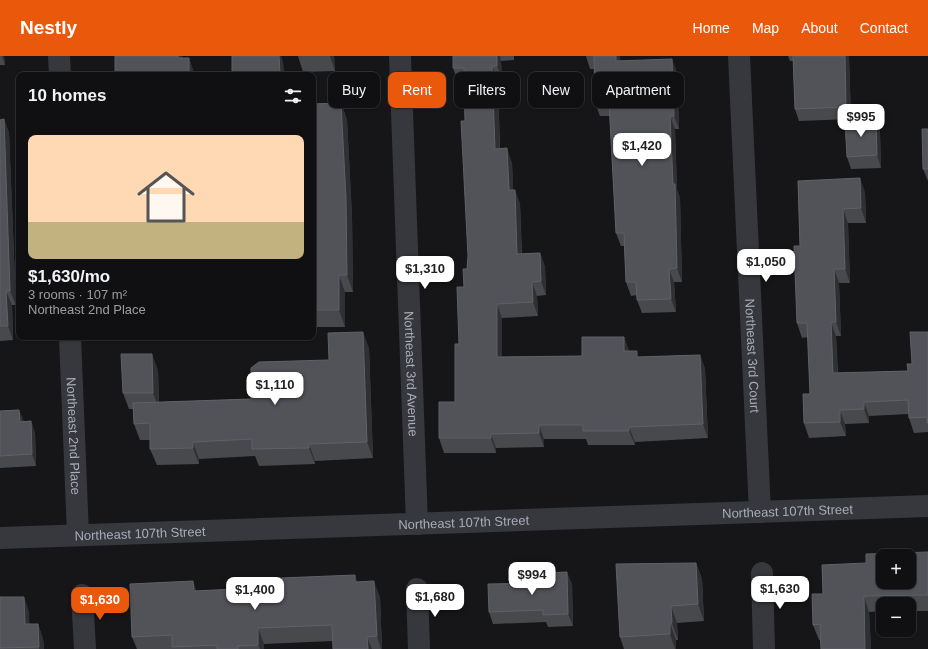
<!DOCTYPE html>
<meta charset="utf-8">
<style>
body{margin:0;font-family:Helvetica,sans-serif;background:#19191b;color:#f1f3f6;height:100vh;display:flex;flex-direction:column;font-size:15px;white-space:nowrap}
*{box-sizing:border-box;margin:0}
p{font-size:13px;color:#9c9d9f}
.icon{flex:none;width:22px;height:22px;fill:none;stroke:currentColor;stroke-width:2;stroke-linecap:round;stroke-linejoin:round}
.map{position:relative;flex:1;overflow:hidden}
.sheet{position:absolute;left:16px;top:16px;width:300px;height:268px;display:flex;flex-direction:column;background:#101012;border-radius:8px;box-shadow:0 1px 3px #0004,0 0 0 1px #303032}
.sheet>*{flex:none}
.banner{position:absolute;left:328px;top:16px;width:380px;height:36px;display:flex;gap:8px}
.fabs{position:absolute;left:876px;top:493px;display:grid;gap:8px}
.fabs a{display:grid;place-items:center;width:40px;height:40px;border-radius:8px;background:#101012;box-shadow:0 1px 3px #0004,0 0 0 1px #303032;font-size:20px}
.price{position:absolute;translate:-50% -34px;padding:0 9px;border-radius:8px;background:#fff;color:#222;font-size:13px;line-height:26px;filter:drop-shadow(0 1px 2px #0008)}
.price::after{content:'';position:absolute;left:50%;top:24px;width:12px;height:9px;margin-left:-6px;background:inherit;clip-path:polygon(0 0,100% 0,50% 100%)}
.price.selected{background:#ea580c;color:#fff}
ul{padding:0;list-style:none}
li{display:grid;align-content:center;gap:8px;height:212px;padding:0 12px}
li span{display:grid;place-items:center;height:124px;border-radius:8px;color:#555}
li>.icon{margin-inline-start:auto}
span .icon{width:72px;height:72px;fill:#fffc;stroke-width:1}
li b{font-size:17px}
h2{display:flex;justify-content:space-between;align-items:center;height:48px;padding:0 12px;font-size:17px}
.chip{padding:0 14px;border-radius:8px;background:#101012;box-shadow:0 1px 3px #0004,0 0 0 1px #303032;font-size:14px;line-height:36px}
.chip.selected{background:#ea580c;color:#fff}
header{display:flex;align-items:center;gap:24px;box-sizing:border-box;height:56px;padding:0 20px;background:#ea580c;color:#fff}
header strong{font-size:19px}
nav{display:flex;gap:22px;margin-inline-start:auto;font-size:14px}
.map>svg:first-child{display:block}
</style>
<header>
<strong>Nestly</strong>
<nav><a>Home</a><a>Map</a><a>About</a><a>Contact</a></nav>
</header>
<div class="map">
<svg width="928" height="593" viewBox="0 0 928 593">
<rect width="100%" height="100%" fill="#161618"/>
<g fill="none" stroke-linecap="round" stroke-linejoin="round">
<g stroke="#37383d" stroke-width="22">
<path d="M 59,0 L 60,19"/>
<path id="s1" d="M 400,0 L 417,468"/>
<path id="s2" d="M 739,0 L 760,456"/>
<path id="s3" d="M 70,281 L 78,479"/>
<path id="s4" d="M 0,482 L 928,450"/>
<path d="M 762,517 L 764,593"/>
<path d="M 417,533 L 419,593"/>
<path d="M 82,539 L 85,593"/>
</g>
</g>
<path fill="#47494d" d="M 0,0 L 4,0 L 5,9 L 0,9 Z
M 232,0 L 281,0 L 283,7 L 284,19 L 232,19 Z
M 298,0 L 334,0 L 335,15 L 303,16 Z
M 453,0 L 514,0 L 514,4 L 501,5 L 502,24 L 498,24 L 500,93 L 512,107 L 513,134 L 515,134 L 520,148 L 522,198 L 540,197 L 545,211 L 546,239 L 537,240 L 538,260 L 502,262 L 502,301 L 582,300 L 624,281 L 629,295 L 639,301 L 700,299 L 705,313 L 708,382 L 635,386 L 635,389 L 588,389 L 586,383 L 544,383 L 544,391 L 496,392 L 496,397 L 444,397 L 439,382 L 455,346 L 464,231 L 467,213 L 468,200 L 464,26 L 458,26 L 453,12 Z
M 586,0 L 620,0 L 620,5 L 677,16 L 679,73 L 675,73 L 677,134 L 680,142 L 682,226 L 674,226 L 676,256 L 642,257 L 637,244 L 637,239 L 631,240 L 626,226 L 624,190 L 621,190 L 616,177 L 610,60 L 600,60 L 595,47 L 594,13 L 590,13 Z
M 788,0 L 849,0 L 851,63 L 799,65 L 795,53 L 793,5 L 790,5 Z
M 341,47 L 347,64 L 352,160 L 353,236 L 345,236 L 345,271 L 313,271 L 313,48 Z
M 4,63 L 9,77 L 16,249 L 12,249 L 13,284 L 0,285 L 0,64 Z
M 876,64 L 880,77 L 881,112 L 851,113 L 847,101 Z
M 928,73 L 928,125 L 923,113 Z
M 798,125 L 865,136 L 866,167 L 848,167 L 850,227 L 839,227 L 841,280 L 836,280 L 838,317 L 908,315 L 928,276 L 928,376 L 914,377 L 909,362 L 909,358 L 869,360 L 869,367 L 845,368 L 846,380 L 809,382 L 804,367 L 810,338 L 808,281 L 802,282 L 797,267 L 800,190 Z
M 369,292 L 373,402 L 315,405 L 315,408 L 259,410 L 255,400 L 199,403 L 199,408 L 157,409 L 150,393 L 150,384 L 140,384 L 134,368 L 133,353 L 129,353 L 123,337 L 158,314 L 159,346 L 251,343 L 329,304 Z
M 19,354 L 24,366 L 31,365 L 35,377 L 36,410 L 0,412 L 0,355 Z
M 928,496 L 928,555 L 909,555 L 909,548 L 883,548 L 883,555 L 869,556 L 871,593 L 821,593 L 820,584 L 819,584 L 813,569 L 823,538 L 866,507 Z
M 696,507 L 702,523 L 704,565 L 677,567 L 678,584 L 676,584 L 676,593 L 624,593 L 620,581 Z
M 357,526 L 380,541 L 382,593 L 333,593 L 333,585 L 264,588 L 264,593 L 137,593 L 132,581 L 197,535 L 257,532 Z
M 572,528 L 573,570 L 548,571 L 546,566 L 493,568 L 489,556 Z
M 0,541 L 29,555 L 29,568 L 38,568 L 43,583 L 44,593 L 0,593 Z"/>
<path fill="#2f3033" d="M 2,0 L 4,0 L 5,9 Z
M 178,0 L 182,0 L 183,16 L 178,2 Z
M 279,0 L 281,0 L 283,7 L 284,19 L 281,19 L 280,18 Z
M 330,0 L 334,0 L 335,15 Z
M 497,0 L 500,0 L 501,5 L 502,24 L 497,10 Z
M 616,0 L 620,0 L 621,18 L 616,5 Z
M 845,0 L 849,0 L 851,63 L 846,51 Z
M 189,2 L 194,16 L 194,19 L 189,19 Z
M 672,3 L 677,16 L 679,73 L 674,60 Z
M 492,10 L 498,24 L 500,107 L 495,93 Z
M 341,47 L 347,64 L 352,160 L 353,236 L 347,219 Z
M 670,60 L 675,73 L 677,134 L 680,142 L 682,226 L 677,212 L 673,128 Z
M 4,63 L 9,77 L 16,249 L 10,235 Z
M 876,64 L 880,77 L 881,112 L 877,99 Z
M 507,92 L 512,107 L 514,148 L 509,134 Z
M 860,122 L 865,136 L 866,167 L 861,152 Z
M 515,134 L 520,148 L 522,212 L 517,198 Z
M 843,153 L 848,167 L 850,227 L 845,213 Z
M 540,197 L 545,211 L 546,239 L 541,225 Z
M 669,213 L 674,226 L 676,256 L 671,243 Z
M 834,213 L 839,227 L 841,280 L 836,266 Z
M 339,219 L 345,236 L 345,271 L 339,254 Z
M 532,226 L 537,240 L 538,260 L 533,246 Z
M 6,235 L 12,249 L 13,284 L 8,270 Z
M 497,248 L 502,262 L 502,315 L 497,301 Z
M 831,266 L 836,280 L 838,332 L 833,317 Z
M 363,276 L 369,292 L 373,402 L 367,386 Z
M 624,281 L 629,295 L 624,295 Z
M 152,298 L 158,314 L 159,353 L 153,337 Z
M 700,299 L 705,313 L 708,382 L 703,368 Z
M 864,346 L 869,360 L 869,367 L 864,353 Z
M 19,354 L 24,366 L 20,366 Z
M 840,354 L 845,368 L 846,380 L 840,366 Z
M 31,365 L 35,377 L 36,410 L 32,398 Z
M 539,369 L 544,383 L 544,391 L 539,377 Z
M 629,371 L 635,386 L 635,389 L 629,375 Z
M 491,378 L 496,392 L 496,397 L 491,382 Z
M 193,386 L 199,403 L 199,408 L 193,392 Z
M 309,388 L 315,405 L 315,408 L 309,392 Z
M 696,507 L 702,523 L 704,565 L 698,548 Z
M 567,516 L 572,528 L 573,570 L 568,558 Z
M 355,519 L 361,535 L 355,526 Z
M 193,525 L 199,541 L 194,535 Z
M 374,525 L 380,541 L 382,593 L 381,593 L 377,580 Z
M 864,540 L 869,556 L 871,593 L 865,593 Z
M 24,541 L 29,555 L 30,583 L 25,568 Z
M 671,550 L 677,567 L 678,584 L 672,567 Z
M 670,567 L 676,584 L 676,593 L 675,593 L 670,578 Z
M 38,568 L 43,583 L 44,593 L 39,593 L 39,591 Z
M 258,572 L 264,588 L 264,593 L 260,593 L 258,589 Z
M 367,581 L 372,593 L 368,593 Z"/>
<path fill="#525359" stroke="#5f6168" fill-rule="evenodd" d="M 115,0 L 178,0 L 178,2 L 189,2 L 189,19 L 115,19 Z
M 232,0 L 279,0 L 280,18 L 232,19 Z
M 453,0 L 497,0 L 497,10 L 492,10 L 495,93 L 507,92 L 509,134 L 515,134 L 517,198 L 540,197 L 541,225 L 532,226 L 533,246 L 497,248 L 497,301 L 582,300 L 582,281 L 624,281 L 624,295 L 637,295 L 637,301 L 700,299 L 703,368 L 629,371 L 629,375 L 583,375 L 583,369 L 539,369 L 539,377 L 491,378 L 491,382 L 439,382 L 439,346 L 455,346 L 455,288 L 459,288 L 457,231 L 464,231 L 463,213 L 467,213 L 468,200 L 461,65 L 465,65 L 464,12 L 453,12 Z
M 594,0 L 616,0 L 616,5 L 672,3 L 674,60 L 670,60 L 673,128 L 675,128 L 677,212 L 669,213 L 671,243 L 637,244 L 636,226 L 626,226 L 624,177 L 616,177 L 609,46 L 595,47 Z
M 793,0 L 845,0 L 846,51 L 795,53 Z
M 341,47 L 346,143 L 347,219 L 339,219 L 339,254 L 313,254 L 313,48 Z
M 4,63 L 10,235 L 6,235 L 8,270 L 0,270 L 0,64 Z
M 876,64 L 877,99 L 847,101 L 845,66 Z
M 922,73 L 928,73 L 928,113 L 923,113 Z
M 860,122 L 861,152 L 843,153 L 845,213 L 834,213 L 836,266 L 831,266 L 833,317 L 908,315 L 907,308 L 912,308 L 910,276 L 928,276 L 928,367 L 927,367 L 927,361 L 909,362 L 908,344 L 864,346 L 864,353 L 840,354 L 840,366 L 804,367 L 803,338 L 810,338 L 807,267 L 797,267 L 794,190 L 800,190 L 798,125 Z
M 363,276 L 367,386 L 309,388 L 309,392 L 252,393 L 252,383 L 193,386 L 193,392 L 150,393 L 150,367 L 134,368 L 133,347 L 251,343 L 251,312 L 259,306 L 329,304 L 328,277 Z
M 121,298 L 152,298 L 153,337 L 123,337 Z
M 19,354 L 20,366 L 31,365 L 32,398 L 0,400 L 0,355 Z
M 928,496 L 928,539 L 864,540 L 865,593 L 821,593 L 820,568 L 813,569 L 812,538 L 823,538 L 822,509 L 866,507 L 866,498 ZM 883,500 L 909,500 L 909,526 L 883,526 Z
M 696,507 L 698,548 L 671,550 L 672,567 L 670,567 L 670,578 L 620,581 L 616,508 Z
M 567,516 L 568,558 L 543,559 L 543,554 L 489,556 L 488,528 L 546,527 L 545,517 Z
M 355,519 L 355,526 L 374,525 L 377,580 L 367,581 L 368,593 L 333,593 L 332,569 L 258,572 L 258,589 L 238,590 L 238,593 L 217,593 L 217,589 L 172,591 L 172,579 L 132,581 L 130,528 L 193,525 L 194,535 L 257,532 L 256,523 Z
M 0,541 L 24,541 L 25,568 L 38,568 L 39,591 L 0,592 Z"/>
<g text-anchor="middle" stroke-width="4" stroke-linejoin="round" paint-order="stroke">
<g font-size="13" fill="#a8adb8" stroke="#111113">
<text dy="5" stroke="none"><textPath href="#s2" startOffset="300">Northeast 3rd Court</textPath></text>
<text dy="5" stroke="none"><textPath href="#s1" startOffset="318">Northeast 3rd Avenue</textPath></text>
<text dy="5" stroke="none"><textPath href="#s3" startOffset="99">Northeast 2nd Place</textPath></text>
<text dy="5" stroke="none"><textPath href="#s4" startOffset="788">Northeast 107th Street</textPath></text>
<text dy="5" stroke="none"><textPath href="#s4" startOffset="464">Northeast 107th Street</textPath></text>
<text dy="5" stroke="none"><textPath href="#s4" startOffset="140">Northeast 107th Street</textPath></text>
</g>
</g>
</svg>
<div class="fabs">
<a>+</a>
<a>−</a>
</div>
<b class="price" style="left:861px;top:82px">$995</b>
<b class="price" style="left:642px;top:111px">$1,420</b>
<b class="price" style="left:766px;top:227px">$1,050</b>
<b class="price" style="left:425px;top:234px">$1,310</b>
<b class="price" style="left:275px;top:350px">$1,110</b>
<b class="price" style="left:532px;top:540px">$994</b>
<b class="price" style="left:780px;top:554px">$1,630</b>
<b class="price" style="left:255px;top:555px">$1,400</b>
<b class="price" style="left:435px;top:562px">$1,680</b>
<b class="price selected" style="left:100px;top:565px">$1,630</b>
<div class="banner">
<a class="chip">Buy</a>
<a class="chip selected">Rent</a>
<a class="chip">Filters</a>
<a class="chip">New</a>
<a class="chip">Apartment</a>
</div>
<section class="sheet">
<h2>10 homes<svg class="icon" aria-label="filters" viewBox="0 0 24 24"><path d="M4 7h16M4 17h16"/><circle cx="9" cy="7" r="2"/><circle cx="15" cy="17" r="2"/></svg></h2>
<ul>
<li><span style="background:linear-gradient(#ffd9b3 70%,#c2b280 0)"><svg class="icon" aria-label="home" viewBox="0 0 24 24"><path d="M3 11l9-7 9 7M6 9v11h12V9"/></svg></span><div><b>$1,630/mo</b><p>3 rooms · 107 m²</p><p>Northeast 2nd Place</p></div></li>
</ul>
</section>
</div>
